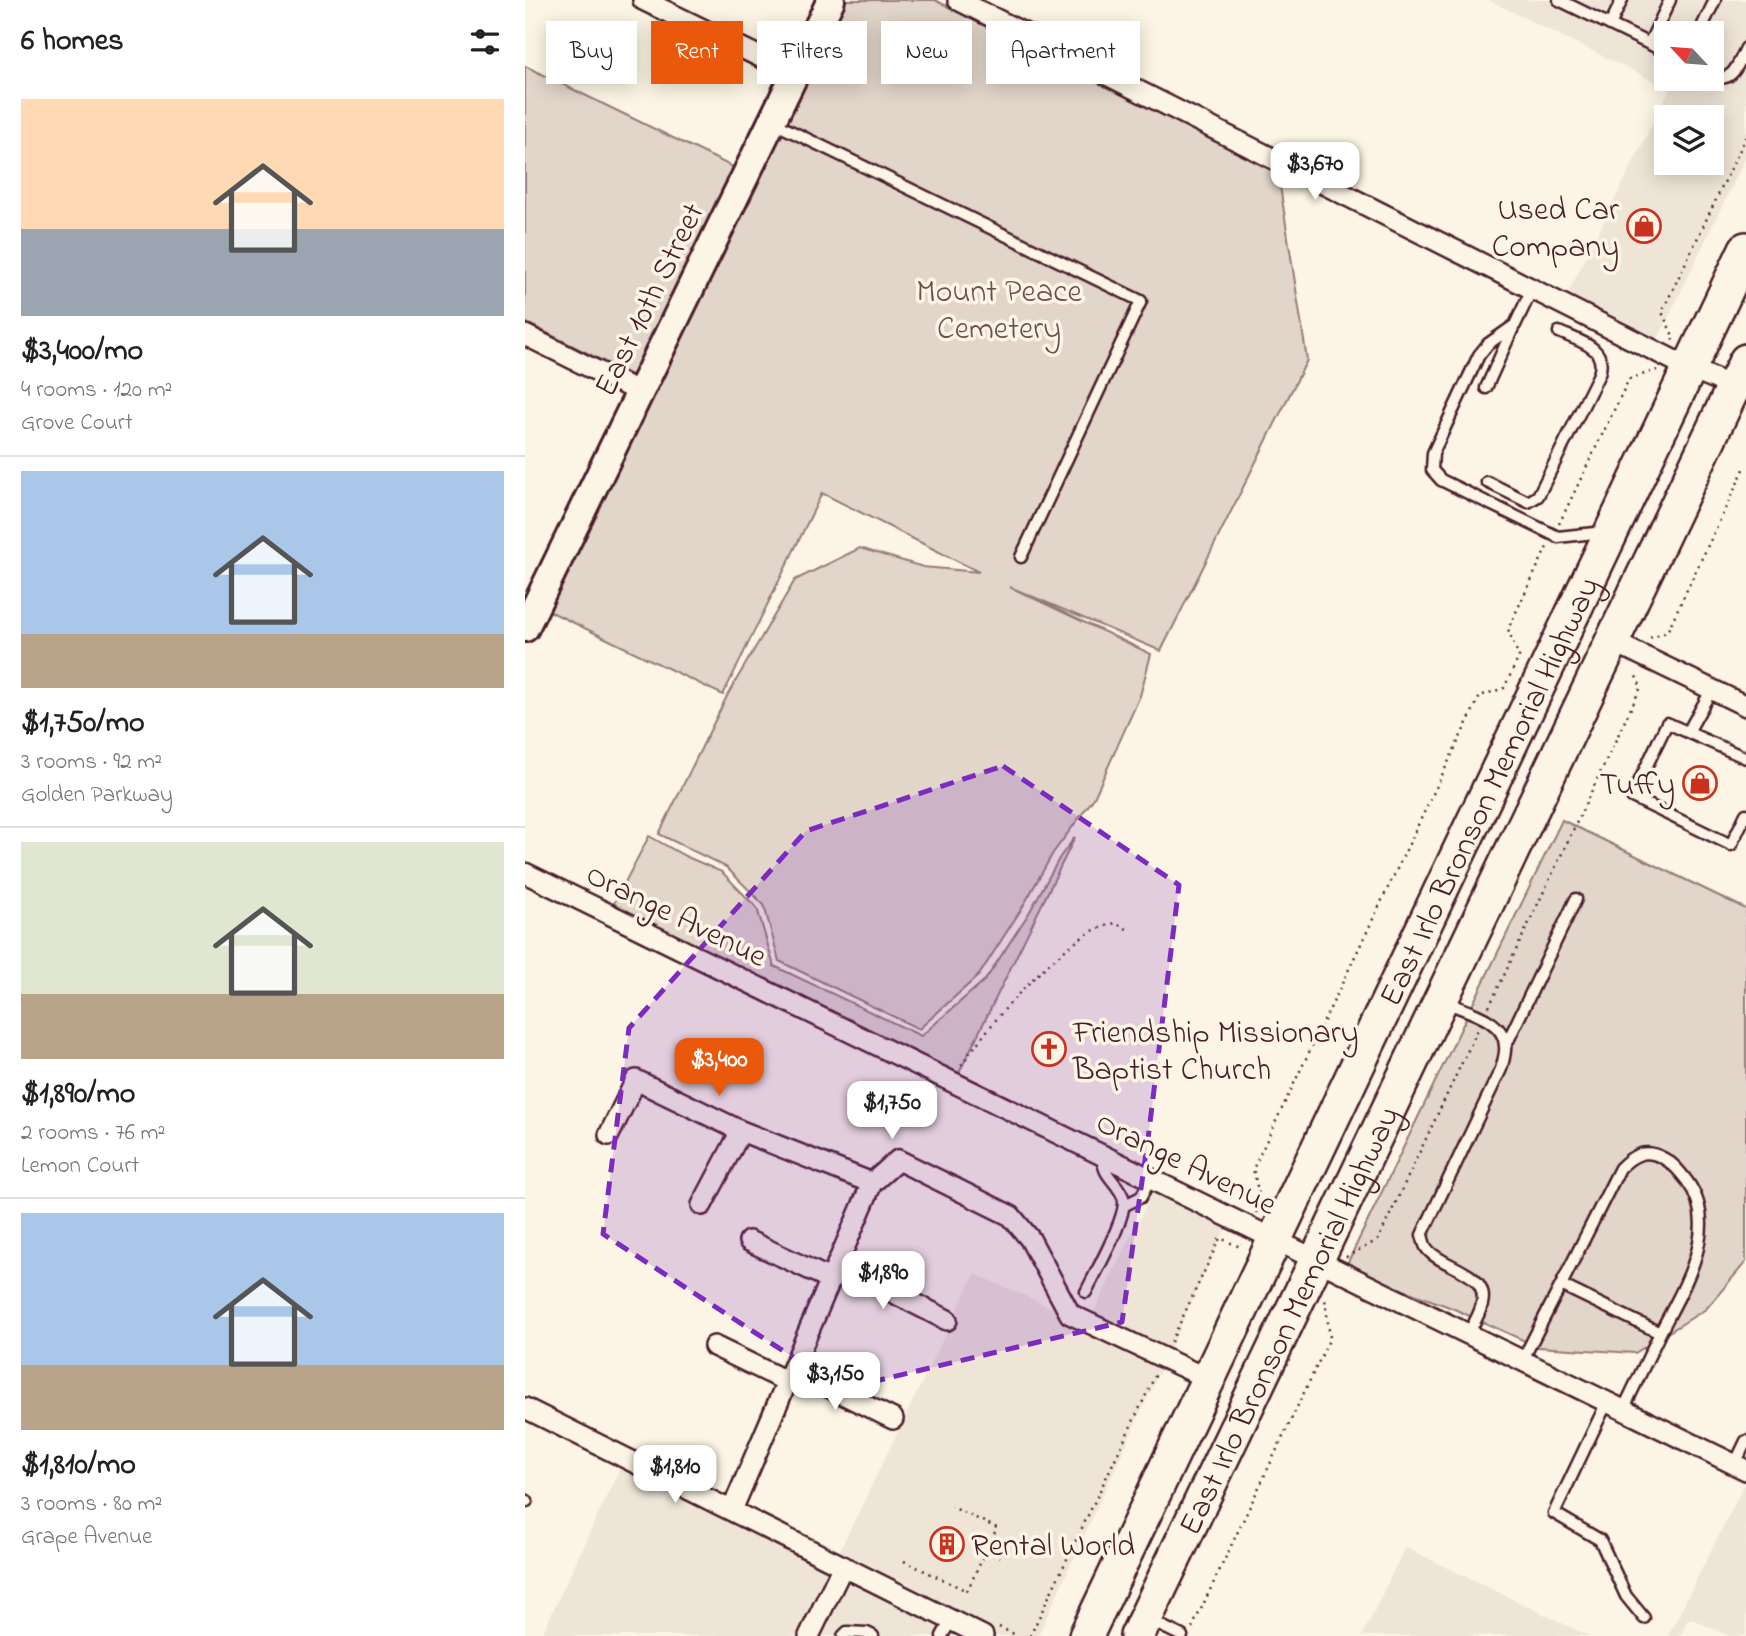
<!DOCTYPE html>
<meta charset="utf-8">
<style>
body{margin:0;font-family:"Indie Flower",sans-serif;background:#f6f6f6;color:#222;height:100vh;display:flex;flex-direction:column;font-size:26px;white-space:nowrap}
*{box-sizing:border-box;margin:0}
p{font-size:23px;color:#767676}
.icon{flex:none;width:38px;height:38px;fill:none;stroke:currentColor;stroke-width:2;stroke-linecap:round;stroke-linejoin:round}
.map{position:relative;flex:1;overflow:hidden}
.drawer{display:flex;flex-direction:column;background:#fff;width:525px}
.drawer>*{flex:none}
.hud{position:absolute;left:21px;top:21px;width:665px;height:63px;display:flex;gap:14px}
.needle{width:46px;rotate:296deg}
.fabs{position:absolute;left:1129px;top:21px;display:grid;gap:14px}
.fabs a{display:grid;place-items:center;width:70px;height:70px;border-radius:0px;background:#fff;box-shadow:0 4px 18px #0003;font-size:35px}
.price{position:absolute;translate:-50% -60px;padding:0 16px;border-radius:14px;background:#fff;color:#222;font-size:23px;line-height:46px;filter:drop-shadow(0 2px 4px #0008)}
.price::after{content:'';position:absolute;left:50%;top:42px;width:21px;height:16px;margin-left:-10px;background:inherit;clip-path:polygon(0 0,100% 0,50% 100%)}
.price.selected{background:#ea580c;color:#fff}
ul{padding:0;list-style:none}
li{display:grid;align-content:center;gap:14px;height:371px;padding:0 21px}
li+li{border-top:2px solid #e0e0e0}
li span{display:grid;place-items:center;height:217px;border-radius:0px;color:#555}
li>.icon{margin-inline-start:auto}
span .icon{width:126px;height:126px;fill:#fffc;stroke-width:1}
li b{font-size:30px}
h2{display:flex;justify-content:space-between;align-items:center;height:84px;padding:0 21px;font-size:30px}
.tag{padding:0 24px;border-radius:0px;background:#fff;box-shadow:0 4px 18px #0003;font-size:24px;line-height:63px}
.tag.selected{background:#ea580c;color:#fff}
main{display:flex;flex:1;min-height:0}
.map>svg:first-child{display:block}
</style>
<main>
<section class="drawer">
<h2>6 homes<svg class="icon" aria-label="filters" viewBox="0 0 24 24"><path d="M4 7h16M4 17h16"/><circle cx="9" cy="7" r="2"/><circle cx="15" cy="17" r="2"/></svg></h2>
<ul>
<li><span style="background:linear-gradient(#ffd9b3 60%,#9aa5b1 0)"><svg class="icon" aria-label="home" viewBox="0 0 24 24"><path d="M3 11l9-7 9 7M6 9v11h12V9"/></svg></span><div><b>$3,400/mo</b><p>4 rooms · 120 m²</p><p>Grove Court</p></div></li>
<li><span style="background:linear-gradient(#a9c7e8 75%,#b9a48a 0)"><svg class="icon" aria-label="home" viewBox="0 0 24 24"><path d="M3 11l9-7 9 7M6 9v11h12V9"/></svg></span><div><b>$1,750/mo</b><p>3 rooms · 92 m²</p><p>Golden Parkway</p></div></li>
<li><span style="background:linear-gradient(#dfe7d0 70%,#b9a48a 0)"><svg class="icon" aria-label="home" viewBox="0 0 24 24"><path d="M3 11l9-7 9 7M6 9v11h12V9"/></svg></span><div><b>$1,890/mo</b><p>2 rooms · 76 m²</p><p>Lemon Court</p></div></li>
<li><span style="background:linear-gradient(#a9c7e8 70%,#b9a48a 0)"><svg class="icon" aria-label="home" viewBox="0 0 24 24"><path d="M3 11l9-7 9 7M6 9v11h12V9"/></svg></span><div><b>$1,810/mo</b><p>3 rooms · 80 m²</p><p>Grape Avenue</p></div></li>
</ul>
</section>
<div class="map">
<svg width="1221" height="1636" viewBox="0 0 1221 1636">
<rect width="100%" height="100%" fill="#fcf5e5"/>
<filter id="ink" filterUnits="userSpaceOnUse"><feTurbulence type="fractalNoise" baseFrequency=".0143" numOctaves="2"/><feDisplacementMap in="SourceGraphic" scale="14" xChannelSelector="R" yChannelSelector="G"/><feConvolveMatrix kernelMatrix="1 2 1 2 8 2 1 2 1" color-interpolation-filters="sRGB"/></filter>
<g filter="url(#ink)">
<path fill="#eee5d7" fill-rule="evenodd" d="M 963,0 L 1221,0 L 1221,157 L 1129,347 L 1039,301 L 1145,89 ZM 1141,33 L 1186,33 L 1186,79 L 1141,79 ZM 1141,117 L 1186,117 L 1186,163 L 1141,163 Z
M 635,1176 L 708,1212 L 513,1636 L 16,1636 L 101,1455 L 312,1556 L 450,1274 L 563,1324 Z
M 1221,1481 L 1221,1636 L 1204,1636 L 1167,1619 L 1162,1621 L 1155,1636 L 1143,1636 Z
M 880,1547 L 1064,1636 L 837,1636 Z"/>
<path fill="#e2d5ca" stroke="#967a7a" stroke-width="2" d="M 319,0 L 410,0 L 753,173 L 782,360 L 636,651 L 485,587 L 626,654 L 615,696 L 569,798 L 528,853 L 497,908 L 454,975 L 394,1029 L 254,961 L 239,905 L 201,867 L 134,834 L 203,694 L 270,580 L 335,548 L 398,567 L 454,572 L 297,493 L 198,695 L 20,609 Z
M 0,66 L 212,169 L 110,377 L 0,322 Z
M 1037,820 L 1221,909 L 1221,1262 L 1181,1309 L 1110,1353 L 1013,1347 L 927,1308 L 820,1268 Z
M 124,836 L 160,856 L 197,872 L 232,908 L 249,966 L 396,1036 L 461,979 L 504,913 L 535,857 L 550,837 L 432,1077 L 86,909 Z"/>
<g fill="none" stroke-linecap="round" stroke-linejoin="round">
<g stroke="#4a1f2b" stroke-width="15">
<path id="lane" d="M 1034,0 L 1141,52
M 1085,25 L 1097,0
M 1174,33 L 1190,0
M 1124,44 L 1145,0
M 1186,75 C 1208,85 1213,64 1221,48
M 247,122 L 616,301 L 496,557
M 1007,289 L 990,325 L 963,344 L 954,355 L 908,453 L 907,470 L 916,480 L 1033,537 L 1079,532
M 961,388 L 988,328
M 962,482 L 1003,502 L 1013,496 L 1074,374 C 1083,347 1054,341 1034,332
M 1163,732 L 1187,689
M 1221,758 L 1142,723 L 1107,797 L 1206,845 L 1221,814
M 920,1002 C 940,1011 980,1019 980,1046 C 981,1053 978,1062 976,1069 L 897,1235 C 899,1241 899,1246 903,1250 C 918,1268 965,1272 957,1304 C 955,1314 948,1325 943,1334
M 981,1045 L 1051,899
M 600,1205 L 616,1197 L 626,1178
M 1036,1285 L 1095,1168 C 1108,1155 1120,1148 1138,1158 C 1148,1163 1155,1172 1162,1181 C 1197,1228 1158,1288 1135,1333
M 561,1292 C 569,1275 605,1213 598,1197 C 591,1180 576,1175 578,1155
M 997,1361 L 1036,1285 L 1135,1333 L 1098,1410
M 1082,1402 L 1029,1513 L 1075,1540 L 1101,1596 L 1119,1618
M 1210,1464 L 1221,1441
M 0,1500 L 2,1501
M 626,1621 L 657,1636
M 318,1636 L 322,1632 L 342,1633 L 348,1636
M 417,1636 L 426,1620"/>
</g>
<g stroke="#4a1f2b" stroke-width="24">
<path id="street" d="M 118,0 L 270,74
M 433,0 L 1164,368 L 1217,390
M 0,335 L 114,392
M 1087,641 L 1221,706
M 0,873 L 1221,1470
M 84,1135 L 111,1080 L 216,1131 L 347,1183
M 177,1205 L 216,1131
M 224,1241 L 305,1279
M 312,1264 L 422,1320
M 189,1346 L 263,1382
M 269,1370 L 368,1419
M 0,1408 L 458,1636
M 207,1510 L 347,1183 L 373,1160 L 486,1216 L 505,1239 L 545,1314 L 683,1379
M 284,1636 L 318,1566"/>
</g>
<g stroke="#4a1f2b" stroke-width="32">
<path id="secondary" d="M 0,628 L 306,0"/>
</g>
<g stroke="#4a1f2b" stroke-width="38">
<g id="highway">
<path id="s1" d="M 561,1636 L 1221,249"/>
<path id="s2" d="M 612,1636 L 1221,361"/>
</g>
</g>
<path stroke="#4a1f2b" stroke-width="2.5" stroke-dasharray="2 5" stroke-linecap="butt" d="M 1147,340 L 1149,338 L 1137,312 L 1221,137
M 1034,524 L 1104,379 L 1132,370
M 1125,638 L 1142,632 L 1221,465
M 964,1007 L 1116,687 L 1109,672
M 436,1065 C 472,1016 513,966 564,933 C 572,928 582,926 590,923 L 606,931
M 731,1213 L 736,1204 L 728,1169 L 955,696 L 979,688 L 994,657 L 983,629 L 1023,545
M 821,1257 L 853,1240 L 953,1029
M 646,1342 L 695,1238 L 715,1247 L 716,1244
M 462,1550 L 475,1557
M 379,1561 L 442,1591 L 472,1528 L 427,1507
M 474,1627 L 493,1636
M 667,1628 L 805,1338 L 800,1299
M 505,1636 L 631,1374"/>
<use href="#lane" stroke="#fcf5e5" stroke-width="10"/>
<use href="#street" stroke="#fcf5e5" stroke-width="19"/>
<use href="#secondary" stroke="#fcf5e5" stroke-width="26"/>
<use href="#highway" stroke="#fcf5e5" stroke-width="33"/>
</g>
</g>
<path fill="#7b2cbf" fill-opacity="0.2" stroke="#7b2cbf" stroke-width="5" stroke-dasharray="14 9" stroke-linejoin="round" d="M 478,766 L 654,885 L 623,1139 L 597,1322 L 317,1389 L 78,1234 L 104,1028 L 281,831 Z"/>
<defs>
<g id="shop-ring" transform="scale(1.75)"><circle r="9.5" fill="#fcf5e5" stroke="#c8321e" stroke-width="1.5"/><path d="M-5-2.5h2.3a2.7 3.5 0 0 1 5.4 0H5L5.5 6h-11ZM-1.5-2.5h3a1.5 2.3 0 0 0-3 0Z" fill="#c8321e"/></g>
<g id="church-ring" transform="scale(1.75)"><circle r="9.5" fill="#fcf5e5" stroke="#c8321e" stroke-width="1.5"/><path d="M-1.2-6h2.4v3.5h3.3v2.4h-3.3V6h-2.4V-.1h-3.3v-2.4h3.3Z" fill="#c8321e"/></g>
<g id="building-ring" transform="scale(1.75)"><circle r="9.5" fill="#fcf5e5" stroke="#c8321e" stroke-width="1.5"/><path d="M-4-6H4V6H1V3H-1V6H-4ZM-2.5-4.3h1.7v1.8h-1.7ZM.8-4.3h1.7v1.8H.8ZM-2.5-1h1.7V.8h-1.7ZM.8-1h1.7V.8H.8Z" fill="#c8321e"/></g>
</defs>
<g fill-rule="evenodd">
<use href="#shop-ring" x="1119" y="226"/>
<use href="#shop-ring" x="1175" y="783"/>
<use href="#church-ring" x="524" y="1049"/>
<use href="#building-ring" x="422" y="1544"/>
</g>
<g text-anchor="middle" stroke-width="7" stroke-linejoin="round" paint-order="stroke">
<g font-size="32" fill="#4a1f2b" stroke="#fcf5e5" text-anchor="end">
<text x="1094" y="219">Used Car<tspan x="1094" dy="37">Company</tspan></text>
<text x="1150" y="794">Tuffy</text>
<text x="548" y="1042" text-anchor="start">Friendship Missionary<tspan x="548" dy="37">Baptist Church</tspan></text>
<text x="446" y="1555" text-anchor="start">Rental World</text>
</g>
<g font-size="32" fill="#704c53" stroke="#fcf5e5">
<text x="474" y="301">Mount Peace<tspan x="474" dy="37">Cemetery</tspan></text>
</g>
<g font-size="32" fill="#4a1f2b" stroke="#fcf5e5">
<text transform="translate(123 299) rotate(-64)" y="11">East 10th Street</text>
<text dy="11" stroke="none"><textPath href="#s1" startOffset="936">East Irlo Bronson Memorial Highway</textPath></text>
<text transform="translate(152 914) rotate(26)" y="11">Orange Avenue</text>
<text transform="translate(662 1162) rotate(26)" y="11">Orange Avenue</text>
<text dy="11" stroke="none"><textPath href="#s2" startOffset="350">East Irlo Bronson Memorial Highway</textPath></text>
</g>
</g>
</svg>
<div class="fabs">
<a><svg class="needle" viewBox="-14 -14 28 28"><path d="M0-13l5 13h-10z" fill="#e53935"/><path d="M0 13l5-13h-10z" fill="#767676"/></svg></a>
<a><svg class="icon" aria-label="layers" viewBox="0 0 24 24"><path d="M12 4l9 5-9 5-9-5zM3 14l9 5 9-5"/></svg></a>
</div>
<b class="price" style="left:790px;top:202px">$3,670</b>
<b class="price selected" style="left:194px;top:1098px">$3,400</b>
<b class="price" style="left:367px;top:1141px">$1,750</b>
<b class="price" style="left:358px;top:1311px">$1,890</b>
<b class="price" style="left:310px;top:1412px">$3,150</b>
<b class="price" style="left:150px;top:1505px">$1,810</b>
<div class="hud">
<a class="tag">Buy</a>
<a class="tag selected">Rent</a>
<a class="tag">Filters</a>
<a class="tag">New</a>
<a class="tag">Apartment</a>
</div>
</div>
</main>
